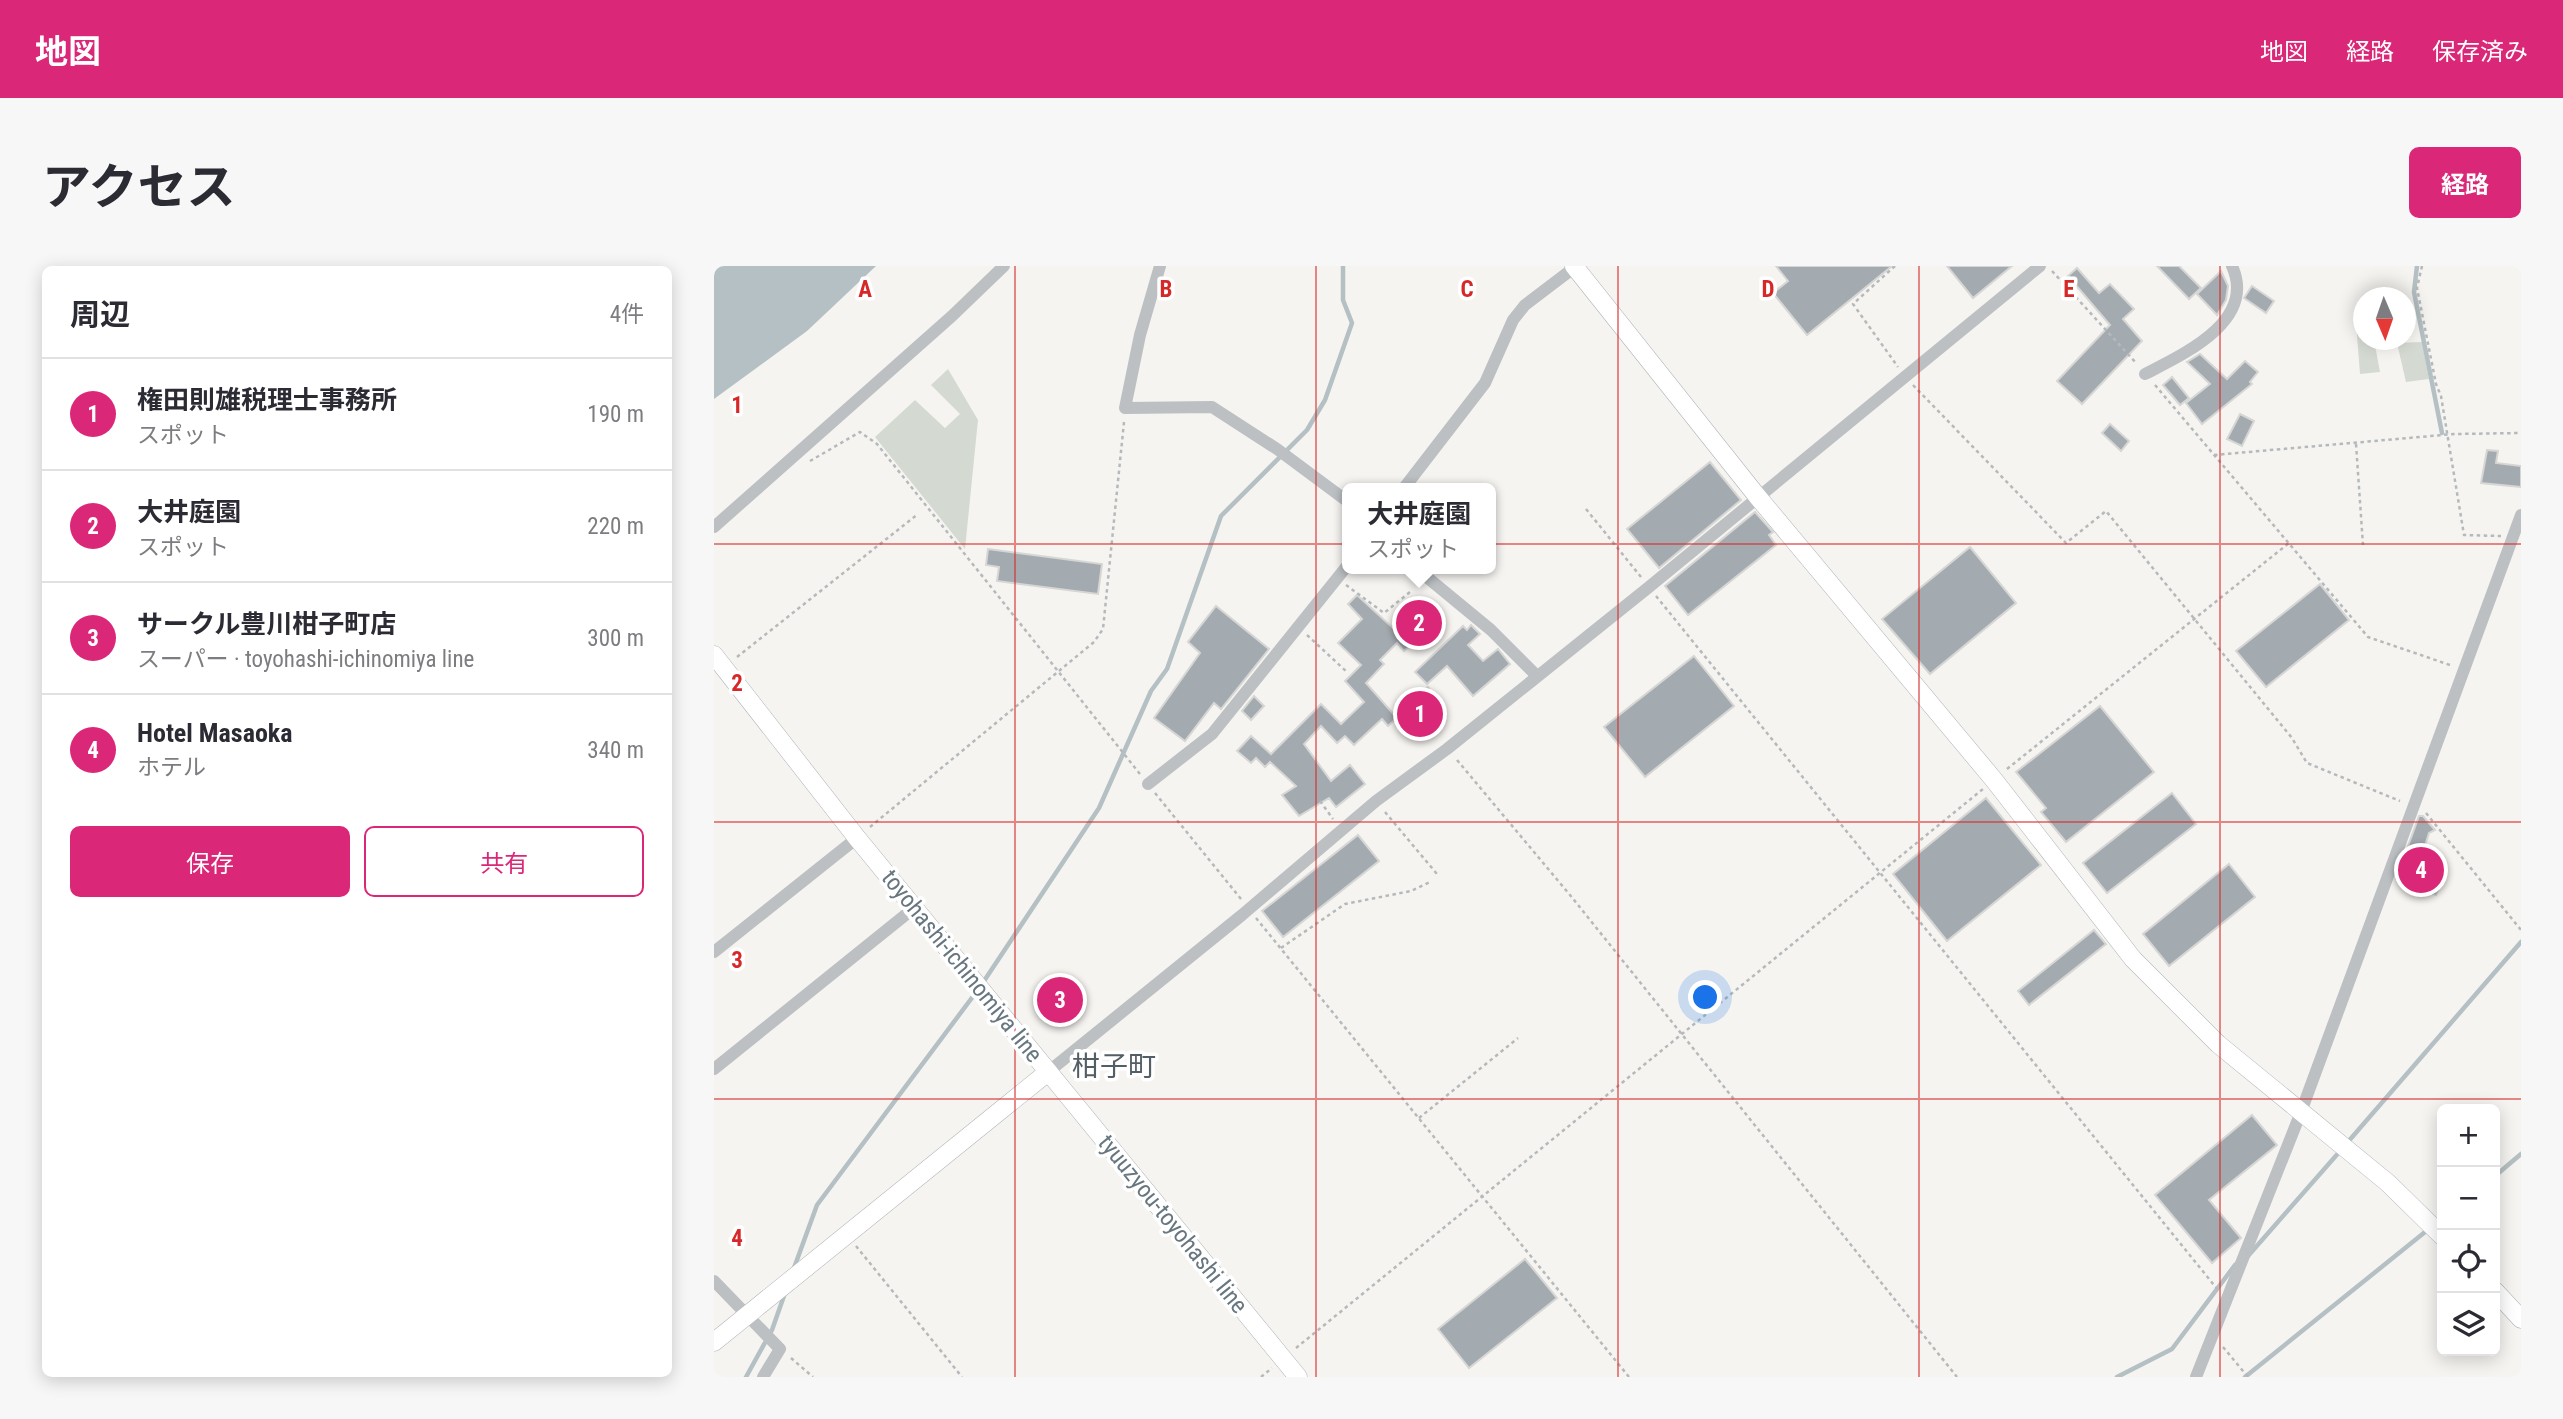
<!DOCTYPE html>
<html lang="ja">
<head>
<meta charset="utf-8">
<style>
	:root { --surface:#fff; --page:#f7f7f7; --text:#2b2b33; --muted:#7c7c81; --line:#e1e1e2; --accent:#db2777 }
	body { margin:0; font-family:"Roboto Condensed","Noto Sans JP",sans-serif; background:var(--page); color:var(--text) }
	.controls { position:absolute; right:21px; bottom:21px; display:grid; overflow:hidden; border-radius:10px; box-shadow:0 4px 18px #0003 }
	.controls button { width:63px; height:63px; display:grid; place-items:center; padding:0; border:0; border-bottom:2px solid var(--line); background:var(--surface); color:var(--text); font:35px sans-serif }
	.compass { position:absolute; left:1639px; top:21px; width:63px; height:63px; border-radius:50%; background:var(--surface); box-shadow:0 4px 18px #0003; rotate:178deg }
	.you { position:absolute; left:992px; top:732px; width:24px; height:24px; margin:-18px; border:5px solid #fff; border-radius:50%; background:#1a73e8; box-shadow:0 0 0 10px #1a73e833 }
	.badge { display:grid; place-items:center; width:46px; height:46px; border-radius:50%; background:var(--accent); color:#fff; font-size:23px; font-weight:700 }
	.pin { position:absolute; translate:-50% -50%; border:4px solid #fff; box-shadow:0 2px 7px #0006 }
	.popup { position:absolute; left:628px; top:217px; width:154px; height:91px; box-sizing:border-box; display:grid; place-content:center; border-radius:10px; background:var(--surface); filter:drop-shadow(0 2px 5px #0005); font-size:23px; white-space:nowrap; color:var(--muted) }
	.popup b { font-size:26px; color:var(--text) }
	.popup::after { content:''; position:absolute; left:50%; top:100%; margin-left:-14px; border:14px solid transparent; border-top-color:var(--surface) }
	.list { margin:0; padding:0; list-style:none }
	h2 { display:flex; justify-content:space-between; align-items:center; height:91px; margin:0; padding:0 28px; font-size:30px }
	h2 small { font-size:23px; font-weight:400; color:var(--muted) }
	.list li { display:grid; grid-template-columns:46px 1fr auto; gap:21px; align-items:center; box-sizing:border-box; height:112px; padding:0 28px; border-top:2px solid var(--line) }
	.list b { display:block; font-size:26px; white-space:nowrap }
	.list p { margin:0; font-size:23px; white-space:nowrap; color:var(--muted) }
	.list em { font-size:23px; font-style:normal; color:var(--muted) }
	.actions { display:flex; gap:14px; padding:21px 28px }
	.actions a { flex:1; padding:16px 0; border:2px solid var(--accent); border-radius:10px; text-align:center; font-size:24px; color:var(--accent) }
	.actions .main { background:var(--accent); color:#fff }
	.icon { flex:none; width:38px; height:38px; fill:none; stroke:currentColor; stroke-width:2; stroke-linecap:round; stroke-linejoin:round }
	.map { position:relative; flex:none; width:1807px; height:1111px; overflow:hidden; border-radius:10px }
	header { display:flex; align-items:center; gap:42px; box-sizing:border-box; height:98px; padding:0 35px; background:var(--accent); color:#fff }
	header strong { font-size:33px }
	nav { display:flex; gap:38px; margin-inline-start:auto; font-size:24px }
	.intro { display:flex; align-items:center; justify-content:space-between; box-sizing:border-box; height:168px; padding:0 42px }
	h1 { margin:0; font-size:49px }
	.button { padding:18px 32px; border-radius:10px; background:var(--accent); color:#fff; font-size:24px; font-weight:700 }
	main { display:flex; gap:42px; padding:0 42px }
	aside { flex:1; background:var(--surface); border-radius:10px; box-shadow:0 4px 18px #0003 }
	.map>svg:first-child { display:block }
	.green { fill:#d4d9d1 }
	.water { fill:#b4c0c3 }
	.lines { fill:none; stroke-linecap:round; stroke-linejoin:round }
	.stream { stroke:#b4c0c3; stroke-width:4.5 }
	.building { fill:#a4abb0; stroke:#d6d6d4; stroke-width:2 }
	.secondary-casing { stroke:#afb4b7; stroke-width:19 }
	.path { stroke:#b6b9bb; stroke-width:2.5; stroke-dasharray:3.5 3.5; stroke-linecap:butt }
	.street { stroke:#bcc0c3; stroke-width:12 }
	.secondary { stroke:#fff; stroke-width:18 }
	.grid { fill:none; stroke:#d62828; stroke-width:2; stroke-opacity:0.55 }
	.labels { text-anchor:middle; stroke-width:7; stroke-linejoin:round; paint-order:stroke }
	.street-label { font-size:24px; fill:#67767f; stroke:#fff }
	.quarter-label { font-size:28px; fill:#545e65; stroke:#fff }
	.grid-label { font-size:23px; text-anchor:middle; font-weight:bold; fill:#d62828; stroke:#fff; stroke-width:7; stroke-linejoin:round; paint-order:stroke }
</style>
</head>
<body>
<header>
<strong>地図</strong>
<nav><a>地図</a><a>経路</a><a>保存済み</a></nav>
</header>
<div class="intro"><h1>アクセス</h1><a class="button">経路</a></div>
<main>
<aside>
<h2>周辺<small>4件</small></h2>
<ul class="list">
<li><span class="badge">1</span><div><b>権田則雄税理士事務所</b><p>スポット</p></div><em>190 m</em></li>
<li><span class="badge">2</span><div><b>大井庭園</b><p>スポット</p></div><em>220 m</em></li>
<li><span class="badge">3</span><div><b>サークル豊川柑子町店</b><p>スーパー · toyohashi-ichinomiya line</p></div><em>300 m</em></li>
<li><span class="badge">4</span><div><b>Hotel Masaoka</b><p>ホテル</p></div><em>340 m</em></li>
</ul>
<div class="actions"><a class="main">保存</a><a>共有</a></div>
</aside>
<div class="map">
<svg width="1807" height="1111" viewBox="0 0 1807 1111">
	<rect width="100%" height="100%" fill="#f5f4f1"/>
	<!-- green -->
	<g class="green">
		<polygon points="1642,57 1649,57 1650,74 1660,74 1666,106 1646,108"/>
		<polygon points="1708,76 1715,113 1692,116 1683,77"/>
		<polygon points="234,103 264,154 251,283 161,171 201,134 231,162 246,148 217,119"/>
	</g>
	<!-- water -->
	<polygon class="water" points="0,0 162,0 93,65 0,133"/>
	<g class="lines">
		<!-- stream -->
		<g class="stream">
			<polyline points="1703,0 1700,26 1728,167"/>
			<polyline points="268,718 385,542 437,425 453,403 507,250 593,164 611,134 638,57 629,34 629,0"/>
			<polyline points="1633,877 1807,676"/>
			<polyline points="1781,910 1807,888"/>
			<polyline points="1534,990 1627,884"/>
			<polyline points="80,1002 103,939 263,725"/>
			<polyline points="32,1111 58,1064 71,1027"/>
			<polyline points="1403,1111 1458,1083 1521,999"/>
			<polyline points="1531,1111 1716,962"/>
		</g>
	</g>
	<!-- building -->
	<g class="building">
		<polygon points="1062,0 1178,0 1093,69 1059,27 1074,15"/>
		<polygon points="1233,0 1298,0 1259,32"/>
		<polygon points="1443,0 1465,0 1487,22 1475,33"/>
		<polygon points="1363,2 1385,27 1396,18 1420,43 1409,53 1428,75 1368,138 1343,115 1396,59 1354,10"/>
		<polygon points="1507,5 1514,20 1512,34 1503,49 1483,28"/>
		<polygon points="1538,20 1560,35 1552,47 1530,32"/>
		<polygon points="1486,88 1513,113 1531,95 1544,106 1536,116 1538,118 1488,158 1472,137 1496,118 1473,96"/>
		<polygon points="1458,111 1475,132 1466,139 1449,119"/>
		<polygon points="1526,148 1540,155 1528,180 1513,173"/>
		<polygon points="1396,158 1415,175 1407,185 1388,167"/>
		<polygon points="1773,184 1784,185 1782,197 1807,200 1807,221 1767,217"/>
		<polygon points="996,196 1027,234 945,302 913,263"/>
		<polygon points="1041,246 1059,266 1055,269 1062,279 974,349 951,320"/>
		<polygon points="1256,281 1302,337 1216,408 1168,353"/>
		<polygon points="274,283 388,298 384,328 283,315 285,301 272,299"/>
		<polygon points="1606,318 1635,354 1552,421 1522,385"/>
		<polygon points="643,329 680,363 709,338 724,356 690,385 683,377 666,394 670,398 652,417 683,452 674,460 668,453 640,479 631,470 623,477 607,460 590,478 617,515 636,499 651,518 622,541 615,532 585,550 568,529 582,520 556,496 551,501 542,492 537,497 523,485 537,470 557,488 607,438 627,458 650,436 631,415 647,399 624,377 648,353 634,338"/>
		<polygon points="502,340 555,383 507,443 500,437 471,475 440,452 486,387 474,376"/>
		<polygon points="757,359 766,368 754,379 769,395 784,383 796,398 759,430 733,400 713,418 701,406 749,360 753,364"/>
		<polygon points="980,390 1020,440 931,511 890,461"/>
		<polygon points="714,421 730,442 702,463 699,459 693,464 680,447"/>
		<polygon points="540,430 550,440 537,454 528,445"/>
		<polygon points="1386,440 1440,506 1352,576 1327,546 1332,542 1302,506"/>
		<polygon points="1458,527 1482,558 1393,627 1369,597"/>
		<polygon points="1272,532 1327,599 1233,675 1179,608"/>
		<polygon points="1705,550 1709,550 1721,564 1715,567 1704,602 1729,611 1722,629 1682,613"/>
		<polygon points="644,569 665,595 569,671 548,645"/>
		<polygon points="1515,598 1541,631 1455,700 1429,668"/>
		<polygon points="1380,664 1392,678 1315,739 1304,725"/>
		<polygon points="344,715 366,741 347,756 326,729"/>
		<polygon points="1538,849 1563,879 1495,934 1527,972 1498,997 1441,929"/>
		<polygon points="811,993 843,1032 755,1102 724,1063"/>
	</g>
	<g class="lines">
		<!-- secondary casing -->
		<g class="secondary-casing">
			<g id="secondary">
				<polyline points="860,0 1043,230 1280,514 1419,693 1504,778 1674,917 1728,970"/>
				<polyline points="0,389 143,572 584,1111"/>
				<polyline points="1781,1025 1807,1053"/>
				<polyline points="0,1076 334,806"/>
			</g>
		</g>
		<!-- path -->
		<g class="path">
			<polyline points="1181,0 1139,38 1184,101"/>
			<polyline points="1708,0 1703,22 1722,118 1727,130 1750,269 1787,270"/>
			<polyline points="1338,5 1423,98"/>
			<polyline points="1199,119 1352,277 1392,245 1578,472 1593,497 1686,535"/>
			<polyline points="1441,119 1654,371 1736,399"/>
			<polyline points="1642,178 1649,279"/>
			<polyline points="1500,189 1740,168 1807,167"/>
			<polyline points="96,195 146,166 163,178 426,508"/>
			<polyline points="872,243 927,311"/>
			<polyline points="632,319 670,347 696,326"/>
			<polyline points="942,330 1504,1024"/>
			<polyline points="593,369 634,407"/>
			<polyline points="23,391 204,248"/>
			<polyline points="743,494 856,629 1243,1111"/>
			<polyline points="1293,503 1575,277"/>
			<polyline points="441,527 527,633"/>
			<polyline points="606,535 619,553"/>
			<polyline points="671,546 723,608"/>
			<polyline points="1712,547 1807,664"/>
			<polyline points="156,561 380,376 389,363 410,156"/>
			<polyline points="542,652 915,1111"/>
			<polyline points="567,682 631,638 697,625 716,616"/>
			<polyline points="705,852 804,772"/>
			<polyline points="142,980 248,1111"/>
			<polyline points="1509,1081 1534,1111"/>
			<polyline points="582,1082 1269,523"/>
			<polyline points="77,1092 99,1111"/>
			<polyline points="547,1111 558,1102"/>
		</g>
		<!-- street -->
		<g class="street">
			<polyline points="446,0 426,69 411,142 498,141 563,183 633,235"/>
			<path d="M1431,108C1470,88 1543,55 1518,0"/>
			<polyline points="690,222 771,117 799,54 811,39 861,1"/>
			<polyline points="0,261 238,50 290,0"/>
			<polyline points="703,303 777,364 823,410"/>
			<polyline points="434,518 498,468 633,300"/>
			<polyline points="0,686 143,572"/>
			<polyline points="0,803 200,642"/>
			<polyline points="334,806 528,649 662,535 733,483 935,321 1326,0"/>
			<polyline points="0,1015 66,1083 49,1111"/>
			<polyline points="1482,1111 1587,846 1807,249"/>
		</g>
		<!-- secondary -->
		<use href="#secondary" class="secondary"/>
	</g>
	<!-- grid -->
	<path class="grid" d="M301,0V1111M602,0V1111M904,0V1111M1205,0V1111M1506,0V1111M0,278H1807M0,556H1807M0,833H1807"/>
	<g class="labels">
		<!-- street labels -->
		<g class="street-label">
			<text transform="translate(248 700) rotate(51)" y="8">toyohashi-ichinomiya line</text>
			<text transform="translate(459 958) rotate(51)" y="8">tyuuzyou-toyohashi line</text>
		</g>
		<!-- quarter labels -->
		<g class="quarter-label">
			<text x="400" y="810">柑子町</text>
		</g>
	</g>
	<g class="grid-label">
		<text x="151" y="31">A</text>
		<text x="452" y="31">B</text>
		<text x="753" y="31">C</text>
		<text x="1054" y="31">D</text>
		<text x="1355" y="31">E</text>
		<text x="23" y="147">1</text>
		<text x="23" y="425">2</text>
		<text x="23" y="702">3</text>
		<text x="23" y="980">4</text>
	</g>
</svg>
<div class="controls">
<button>+</button>
<button>−</button>
<button><svg class="icon" aria-label="locate" viewBox="0 0 24 24"><circle cx="12" cy="12" r="6"/><path d="M12 2v4M12 18v4M2 12h4M18 12h4"/></svg></button>
<button><svg class="icon" aria-label="layers" viewBox="0 0 24 24"><path d="M12 4l9 5-9 5-9-5zM3 14l9 5 9-5"/></svg></button>
</div>
<svg class="compass" viewBox="-18 -18 36 36"><path d="M0-13l5 13h-10z" fill="#e53935"/><path d="M0 13l5-13h-10z" fill="#7c7c81"/></svg>
<div class="you"></div>
<div class="pin badge" style="left:706px;top:448px">1</div>
<div class="pin badge" style="left:705px;top:357px">2</div>
<div class="popup"><b>大井庭園</b>スポット</div>
<div class="pin badge" style="left:346px;top:734px">3</div>
<div class="pin badge" style="left:1707px;top:604px">4</div>
</div>
</main>
</body>
</html>
